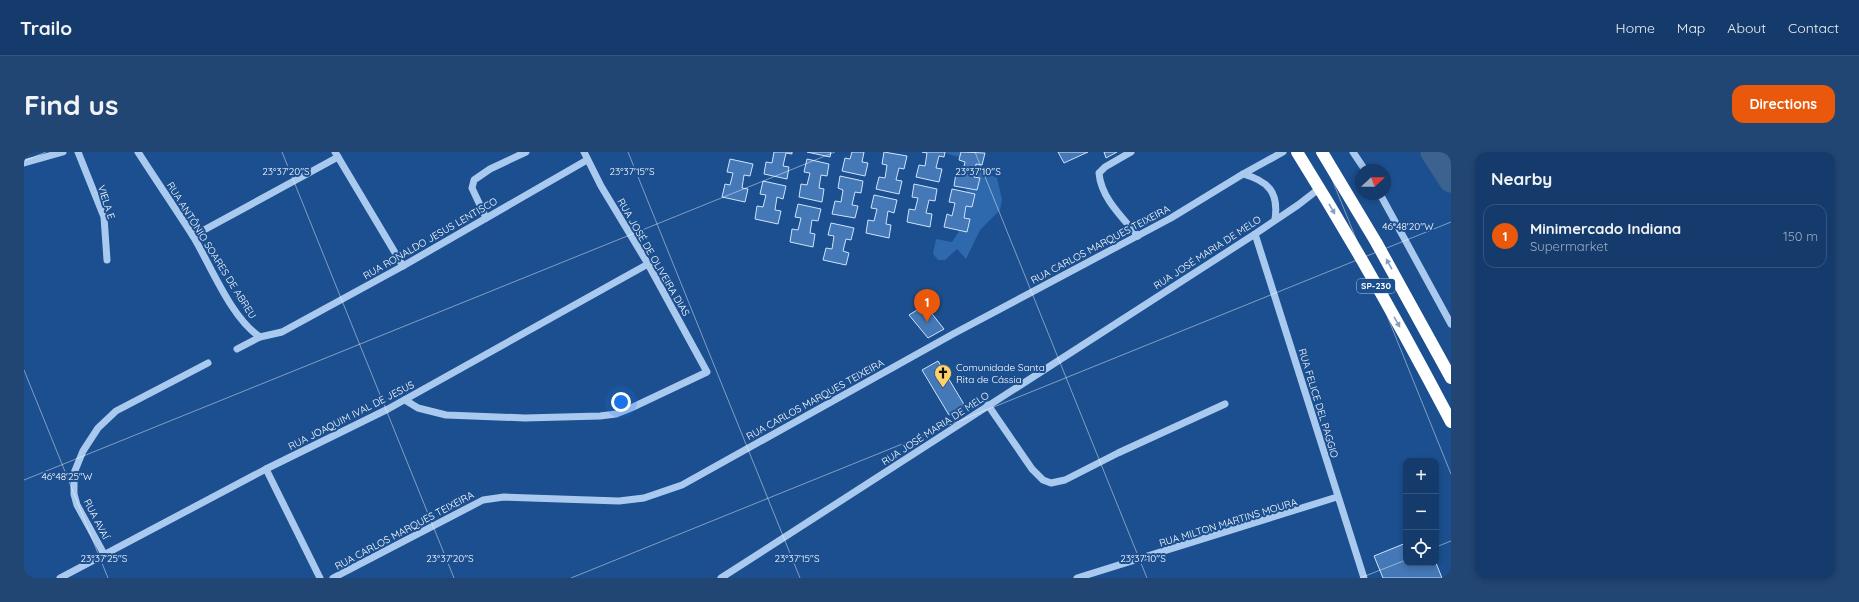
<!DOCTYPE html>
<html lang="en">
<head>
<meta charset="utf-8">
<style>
	:root { --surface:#143b6b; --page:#214673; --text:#f1f3f6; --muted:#9dadc1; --line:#33557e; --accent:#ea580c }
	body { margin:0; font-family:Quicksand,sans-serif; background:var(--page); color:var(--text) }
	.controls { position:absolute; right:12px; bottom:12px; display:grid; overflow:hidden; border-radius:8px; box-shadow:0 2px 6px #0003 }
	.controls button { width:36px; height:36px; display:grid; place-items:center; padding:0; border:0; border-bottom:1px solid var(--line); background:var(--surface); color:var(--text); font:20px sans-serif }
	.compass { position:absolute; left:1331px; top:12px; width:36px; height:36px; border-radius:50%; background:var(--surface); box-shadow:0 2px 6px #0003; rotate:68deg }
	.you { position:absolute; left:597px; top:250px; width:14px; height:14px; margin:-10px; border:3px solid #fff; border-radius:50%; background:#1a73e8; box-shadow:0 0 0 6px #1a73e833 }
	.badge { display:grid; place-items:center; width:26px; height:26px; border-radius:50%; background:var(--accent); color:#fff; font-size:13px; font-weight:700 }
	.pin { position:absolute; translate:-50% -33px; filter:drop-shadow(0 1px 2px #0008) }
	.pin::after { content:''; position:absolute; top:21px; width:14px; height:12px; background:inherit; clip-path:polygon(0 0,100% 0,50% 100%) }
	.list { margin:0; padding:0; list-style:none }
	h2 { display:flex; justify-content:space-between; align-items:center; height:52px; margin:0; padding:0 16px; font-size:17px }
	h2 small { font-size:13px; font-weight:400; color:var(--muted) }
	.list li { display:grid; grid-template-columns:26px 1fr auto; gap:12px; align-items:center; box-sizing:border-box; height:64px; margin:0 8px 8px; padding:0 8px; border:1px solid var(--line); border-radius:12px }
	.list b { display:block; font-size:15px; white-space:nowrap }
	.list p { margin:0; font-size:13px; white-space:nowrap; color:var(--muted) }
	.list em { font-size:13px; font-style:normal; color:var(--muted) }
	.icon { flex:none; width:22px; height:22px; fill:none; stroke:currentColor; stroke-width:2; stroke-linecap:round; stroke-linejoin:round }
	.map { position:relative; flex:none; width:1427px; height:426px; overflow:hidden; border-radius:12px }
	header { display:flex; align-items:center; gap:24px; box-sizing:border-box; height:56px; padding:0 20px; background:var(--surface); border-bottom:1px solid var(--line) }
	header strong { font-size:19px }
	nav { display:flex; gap:22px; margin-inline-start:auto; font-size:14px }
	.intro { display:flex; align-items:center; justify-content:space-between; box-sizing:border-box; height:96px; padding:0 24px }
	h1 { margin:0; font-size:28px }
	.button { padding:10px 18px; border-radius:12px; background:var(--accent); color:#fff; font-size:14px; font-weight:700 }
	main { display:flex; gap:24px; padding:0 24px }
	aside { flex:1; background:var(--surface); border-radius:12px; box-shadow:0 2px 6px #0003 }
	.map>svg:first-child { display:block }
	.green { fill:#2e69ad }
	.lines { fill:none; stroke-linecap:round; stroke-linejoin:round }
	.river { stroke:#3c6290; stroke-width:25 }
	.building { fill:#4478b7; stroke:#cfe3fa }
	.minor { stroke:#a9c9ee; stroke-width:7 }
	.highway { stroke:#fff; stroke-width:12 }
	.oneway { fill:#829ec1 }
	.ticks { fill:none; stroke:#fff; stroke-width:1; stroke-opacity:0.45 }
	.labels { text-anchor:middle; stroke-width:4; stroke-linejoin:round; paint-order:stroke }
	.shield { fill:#1b4f8f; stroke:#bbcadd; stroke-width:1 }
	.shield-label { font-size:9px; font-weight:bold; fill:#fff }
	.street-label { font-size:10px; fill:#fff; stroke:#1b4f8f }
	.poi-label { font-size:10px; fill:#fff; stroke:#1b4f8f; text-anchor:start }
	.ticks-label { font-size:10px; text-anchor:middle; fill:#fff; stroke:#1b4f8f; stroke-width:4; stroke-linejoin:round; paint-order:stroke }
</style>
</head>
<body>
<header>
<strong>Trailo</strong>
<nav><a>Home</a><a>Map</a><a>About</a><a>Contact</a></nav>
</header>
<div class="intro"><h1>Find us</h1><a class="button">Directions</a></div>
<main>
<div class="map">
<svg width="1427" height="426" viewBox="0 0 1427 426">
	<rect width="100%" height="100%" fill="#1b4f8f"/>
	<!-- green -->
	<polygon class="green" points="917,0 949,0 960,20 973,26 978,48 976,58 956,78 942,107 933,97 921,108 914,108 909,102 912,87 928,90 937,76 945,21 956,17 939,6"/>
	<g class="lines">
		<!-- river -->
		<polyline class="river" points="1409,0 1427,28"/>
	</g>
	<!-- building -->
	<g class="building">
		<polygon points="750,0 768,0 768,2 762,1 759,14 765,15 763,27 740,22 742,10 748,11"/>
		<polygon points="783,0 807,0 806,5"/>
		<polygon points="828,0 840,0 838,10 844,11 841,24 818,19 821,6 826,7"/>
		<polygon points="860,0 883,4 880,17 875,16 872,28 878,29 875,42 852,37 855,25 861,26 863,13 858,12"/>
		<polygon points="898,0 921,0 920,5 915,4 912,16 918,17 915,30 892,25 895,13 901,14 903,1"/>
		<polygon points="937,0 961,1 958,13 952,12 950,25 956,26 953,38 930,34 932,21 938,22 941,10 935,8"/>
		<polygon points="1034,0 1064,0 1040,11"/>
		<polygon points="1080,0 1093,0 1082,6"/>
		<polygon points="706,7 729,12 726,24 720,23 718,36 724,37 721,50 698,45 701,32 706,33 709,21 703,20"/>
		<polygon points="783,7 805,12 803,24 797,23 795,36 800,37 798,50 775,45 777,32 783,33 786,21 780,20"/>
		<polygon points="816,24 839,29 837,41 831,40 828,53 834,54 831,66 808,62 811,49 817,50 819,38 814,36"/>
		<polygon points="739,29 762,34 759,47 753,45 751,58 757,59 754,72 731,67 733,54 739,55 742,43 736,42"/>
		<polygon points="890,32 913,37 911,49 905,48 902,61 908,62 906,75 883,70 885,57 891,58 894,46 888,45"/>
		<polygon points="928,37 951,42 948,55 942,54 940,66 946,67 943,80 920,75 923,62 928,64 931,51 925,50"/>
		<polygon points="850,43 873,48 870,61 864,59 862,72 867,73 865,86 842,81 844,68 850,69 853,57 847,56"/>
		<polygon points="774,52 797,57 794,69 788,68 786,81 791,82 789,95 766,90 768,77 774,78 777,66 771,65"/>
		<polygon points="807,71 830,76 827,88 822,87 819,99 825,101 822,113 799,108 802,96 808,97 810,84 804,83"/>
		<polygon points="901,153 920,177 904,186 885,163"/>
		<polygon points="914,209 941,254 925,263 898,218"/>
		<polygon points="1382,391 1382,411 1412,411 1418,426 1359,426 1350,404"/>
	</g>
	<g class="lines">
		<!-- minor -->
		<g class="minor">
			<polyline points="54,0 80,65 83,108"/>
			<path d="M114,0C132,28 151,56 169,84C187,114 207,166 236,185L258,180L379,114L563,8"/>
			<polyline points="311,0 379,114"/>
			<path d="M1107,0L1081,15L1075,21C1077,46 1098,65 1114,84"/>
			<polyline points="1329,0 1341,18"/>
			<polyline points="0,11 39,0"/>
			<path d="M1219,22C1244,29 1255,40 1251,67"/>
			<polyline points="1356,42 1427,172"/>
			<polyline points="462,66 448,36 450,28 466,17 502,0"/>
			<polyline points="1231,82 1340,426"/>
			<polyline points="169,84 314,5"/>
			<polyline points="213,197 236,185"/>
			<polyline points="381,248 394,256 422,263 501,266 576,264 592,262 607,256 683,220 624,112 577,34 560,0"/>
			<polyline points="964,253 1008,317 1019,328 1027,331 1041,328 1094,301 1201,252"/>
			<polyline points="242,317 296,426"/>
			<polyline points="80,402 53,353 50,342 50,321 59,299 74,276 92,259 184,211"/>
			<polyline points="36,426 242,317 364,257 624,112"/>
			<polyline points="309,426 459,348 480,345 595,349 620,346 658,333 929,182 1147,66 1219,22 1259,0"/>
			<polyline points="697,426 1231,82 1274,53 1296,36"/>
			<polyline points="1053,426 1313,345"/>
		</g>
		<!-- highway -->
		<g class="highway">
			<path d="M1273,0C1328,88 1379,178 1427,270"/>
			<polyline points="1298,0 1352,90 1427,226"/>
		</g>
	</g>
	<!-- one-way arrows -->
	<defs><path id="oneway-solid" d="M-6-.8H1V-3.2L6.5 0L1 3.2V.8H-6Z"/></defs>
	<g class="oneway">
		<use href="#oneway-solid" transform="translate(1308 57) rotate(60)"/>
		<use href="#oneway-solid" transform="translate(1365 112) rotate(-119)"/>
		<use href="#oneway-solid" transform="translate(1373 170) rotate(60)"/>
	</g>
	<!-- ticks -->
	<path class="ticks" d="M258,0L430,426M604,0L776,426M951,0L1123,426M1297,0L1427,322M0,9L22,0M0,218L84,426M0,328L811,0M1412,395L1427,389M547,426L1427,70M1336,426L1382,408"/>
	<!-- icons -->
	<defs>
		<g id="church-pin" transform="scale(0.9)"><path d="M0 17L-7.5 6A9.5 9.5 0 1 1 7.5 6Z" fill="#ffd166" stroke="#1b4f8f"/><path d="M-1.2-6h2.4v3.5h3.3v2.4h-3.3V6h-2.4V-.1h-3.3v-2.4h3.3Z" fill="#111"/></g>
	</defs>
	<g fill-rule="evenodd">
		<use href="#church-pin" x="919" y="221"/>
	</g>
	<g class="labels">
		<!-- shield labels -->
		<rect class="shield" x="1333" y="127" width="38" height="14" rx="3"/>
		<g class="shield-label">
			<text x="1352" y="137">SP-230</text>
		</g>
		<!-- street labels -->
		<g class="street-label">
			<text transform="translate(83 50) rotate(72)" y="4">VIELA E</text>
			<text transform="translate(406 86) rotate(-30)" y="4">RUA RONALDO JESUS LENTISCO</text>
			<text transform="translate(1076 92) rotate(-28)" y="4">RUA CARLOS MARQUES TEIXEIRA</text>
			<text transform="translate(188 98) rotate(58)" y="4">RUA ANTÔNIO SOARES DE ABREU</text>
			<text transform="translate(1183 100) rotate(-33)" y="4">RUA JOSÉ MARIA DE MELO</text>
			<text transform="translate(630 105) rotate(60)" y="4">RUA JOSÉ DE OLIVEIRA DIAS</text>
			<text transform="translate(791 247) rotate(-29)" y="4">RUA CARLOS MARQUES TEIXEIRA</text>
			<text transform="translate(1295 251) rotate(73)" y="4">RUA FELICE DEL PAGGIO</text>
			<text transform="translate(327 263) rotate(-27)" y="4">RUA JOAQUIM IVAL DE JESUS</text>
			<text transform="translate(911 276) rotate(-33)" y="4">RUA JOSÉ MARIA DE MELO</text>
			<text transform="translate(73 367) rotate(63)" y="4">RUA AVAÍ</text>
			<text transform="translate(1204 370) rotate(-17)" y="4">RUA MILTON MARTINS MOURA</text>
			<text transform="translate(380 378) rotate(-28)" y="4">RUA CARLOS MARQUES TEIXEIRA</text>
		</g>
		<!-- poi labels -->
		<g class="poi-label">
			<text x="932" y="219">Comunidade Santa<tspan x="932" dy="12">Rita de Cássia</tspan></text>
		</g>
	</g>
	<g class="ticks-label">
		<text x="262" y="23">23°37'20"S</text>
		<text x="608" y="23">23°37'15"S</text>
		<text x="954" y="23">23°37'10"S</text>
		<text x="1384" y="78">46°48'20"W</text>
		<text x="43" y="328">46°48'25"W</text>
		<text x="80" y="410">23°37'25"S</text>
		<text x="426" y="410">23°37'20"S</text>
		<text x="773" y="410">23°37'15"S</text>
		<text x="1119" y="410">23°37'10"S</text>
	</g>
</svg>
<div class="controls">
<button>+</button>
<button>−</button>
<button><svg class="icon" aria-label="locate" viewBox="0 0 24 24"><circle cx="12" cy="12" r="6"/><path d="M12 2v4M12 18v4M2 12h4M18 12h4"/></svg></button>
</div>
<svg class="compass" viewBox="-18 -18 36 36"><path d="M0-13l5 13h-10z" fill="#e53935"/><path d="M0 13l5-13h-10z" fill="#9dadc1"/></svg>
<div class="you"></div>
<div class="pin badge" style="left:903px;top:170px">1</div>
</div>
<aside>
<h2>Nearby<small></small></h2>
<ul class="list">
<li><span class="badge">1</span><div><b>Minimercado Indiana</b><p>Supermarket</p></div><em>150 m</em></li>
</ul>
</aside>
</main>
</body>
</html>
